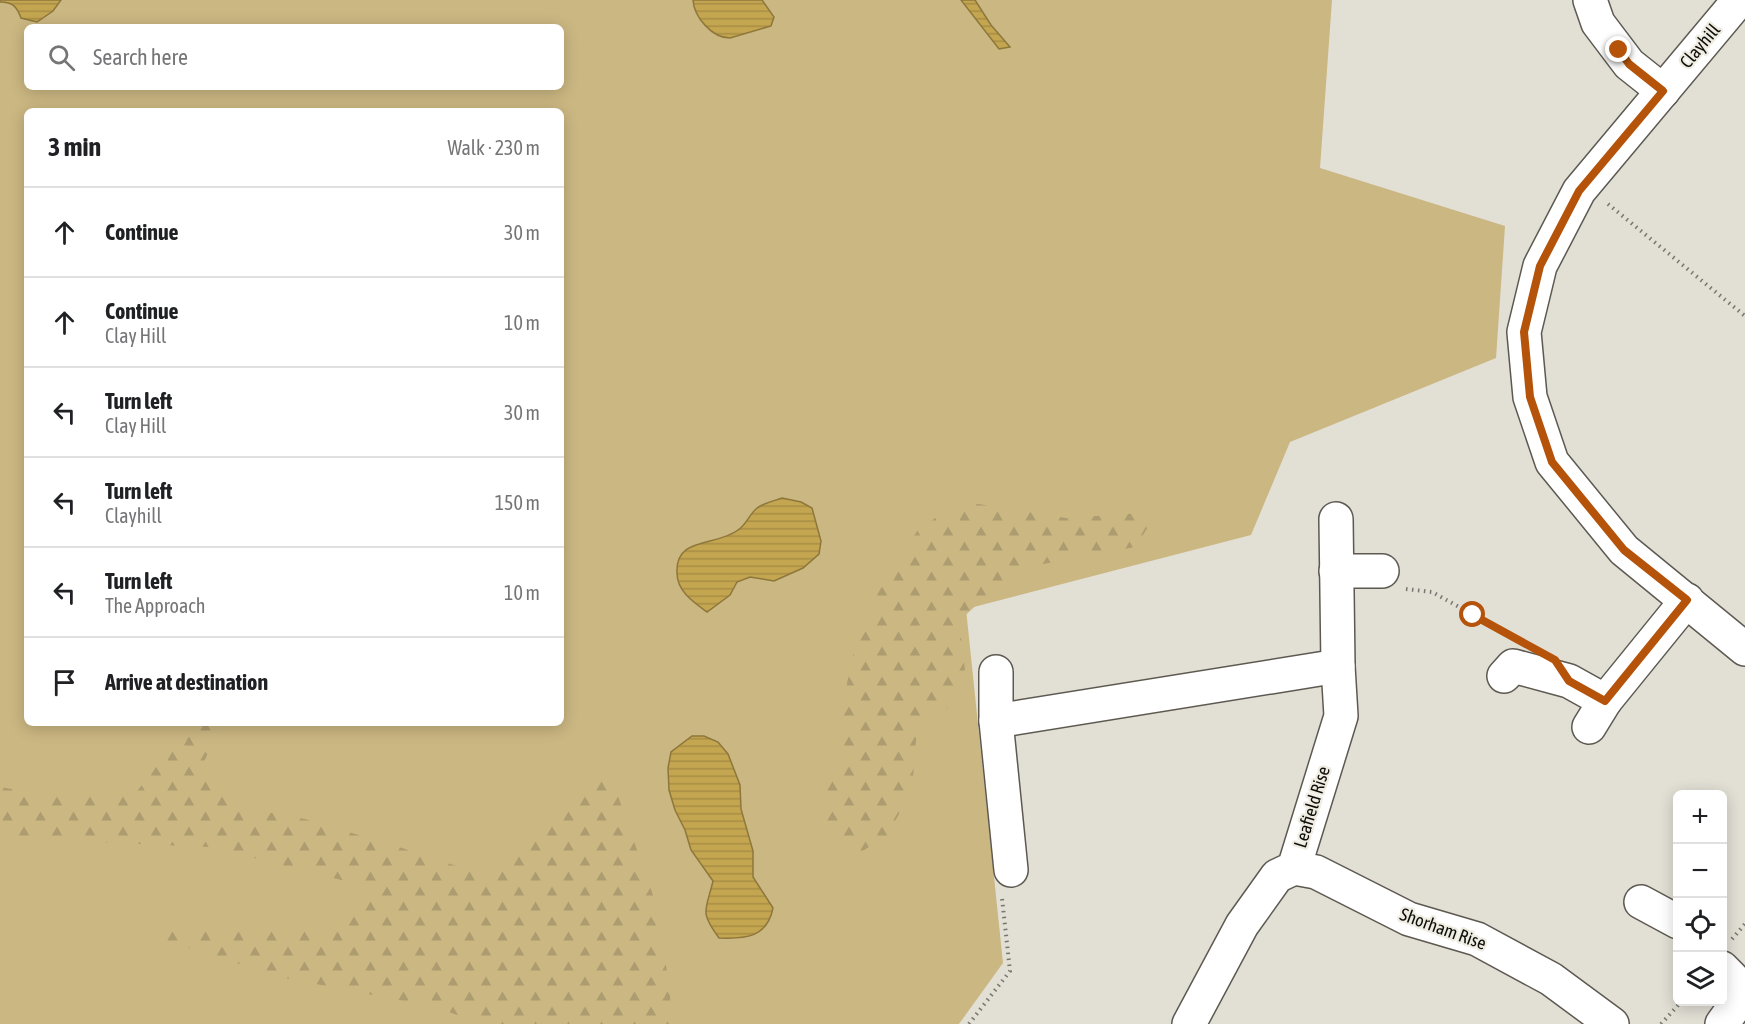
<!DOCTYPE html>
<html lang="en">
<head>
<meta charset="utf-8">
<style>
	:root { --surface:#fff; --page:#f2f2f2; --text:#202124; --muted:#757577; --line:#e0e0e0 }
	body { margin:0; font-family:"Asap Condensed",sans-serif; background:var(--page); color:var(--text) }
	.controls { position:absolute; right:18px; bottom:18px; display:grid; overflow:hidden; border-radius:9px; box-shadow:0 3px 15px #0003 }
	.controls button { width:54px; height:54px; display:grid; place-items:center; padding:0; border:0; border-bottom:2px solid var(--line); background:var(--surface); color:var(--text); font:30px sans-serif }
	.stop { position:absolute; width:18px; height:18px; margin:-14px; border:4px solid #b45309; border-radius:50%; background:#fff }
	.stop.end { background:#b45309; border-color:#fff; box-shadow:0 2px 6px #0008 }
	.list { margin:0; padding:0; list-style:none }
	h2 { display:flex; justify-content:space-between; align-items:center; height:78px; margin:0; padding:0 24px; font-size:26px }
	h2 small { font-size:20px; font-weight:400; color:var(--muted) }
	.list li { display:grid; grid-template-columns:39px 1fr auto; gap:18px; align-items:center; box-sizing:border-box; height:90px; padding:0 24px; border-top:2px solid var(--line) }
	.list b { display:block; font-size:22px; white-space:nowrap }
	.list p { margin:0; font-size:20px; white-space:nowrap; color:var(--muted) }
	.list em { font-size:20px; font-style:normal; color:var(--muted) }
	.icon { flex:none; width:33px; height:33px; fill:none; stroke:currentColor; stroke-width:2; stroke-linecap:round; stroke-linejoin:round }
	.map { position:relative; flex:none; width:1745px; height:1024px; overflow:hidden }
	.search { position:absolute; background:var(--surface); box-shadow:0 3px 15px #0003; left:24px; top:24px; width:540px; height:66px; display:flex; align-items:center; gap:15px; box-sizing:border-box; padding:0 21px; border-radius:9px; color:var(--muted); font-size:22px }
	.panel { position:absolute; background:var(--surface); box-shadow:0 3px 15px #0003; left:24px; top:108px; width:540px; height:618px; border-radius:9px }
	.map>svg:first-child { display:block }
	.green { fill:#cbb782; fill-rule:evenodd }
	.forest { fill:url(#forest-firs) }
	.water { fill:url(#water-rules); stroke:#8d773b; stroke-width:1.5 }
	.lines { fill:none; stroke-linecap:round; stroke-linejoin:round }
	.minor-casing { stroke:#5d5951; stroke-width:36 }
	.path { stroke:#787670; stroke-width:4; stroke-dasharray:1.5 4.5; stroke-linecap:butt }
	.minor { stroke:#fff; stroke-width:33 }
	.route { stroke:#b45309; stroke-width:8 }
	.labels { text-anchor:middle; stroke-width:4.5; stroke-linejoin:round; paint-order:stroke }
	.street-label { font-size:18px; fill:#0d0c09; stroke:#efece2 }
</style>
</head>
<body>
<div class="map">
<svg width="1745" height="1024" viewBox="0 0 1745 1024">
	<defs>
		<pattern id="forest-firs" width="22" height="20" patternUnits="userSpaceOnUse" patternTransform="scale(1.5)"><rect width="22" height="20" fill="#cbb782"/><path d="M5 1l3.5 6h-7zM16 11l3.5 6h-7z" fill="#ad9c6f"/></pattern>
		<pattern id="water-rules" width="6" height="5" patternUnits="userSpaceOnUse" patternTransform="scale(1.5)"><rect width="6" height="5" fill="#c4a550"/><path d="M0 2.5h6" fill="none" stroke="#a78d44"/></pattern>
	</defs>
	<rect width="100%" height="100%" fill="#e2dfd5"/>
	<!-- green -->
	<path class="green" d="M0,0H1332L1320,168L1505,226L1496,358L1290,442L1251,535L966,609L1003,963L959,1024H0ZM27,27H561V87H27ZM27,111H561V723H27Z"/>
	<!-- forest -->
	<g class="forest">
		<polygon points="960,501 1066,518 1158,512 1135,547 1016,569 959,621 966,679 946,710 917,728 912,790 887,836 851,858 820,817 828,784 845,759 842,713 851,660 882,581 918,530"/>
		<polygon points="180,723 222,723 201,768 238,807 305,819 399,847 481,874 578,786 612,779 654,898 669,983 672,1024 482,1024 435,1007 280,977 128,928 338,928 365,886 210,847 0,838 0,787 65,798 134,795 180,737"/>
	</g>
	<!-- water -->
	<g class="water">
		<path d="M0,0H61L53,11L37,22L21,18C17,7 13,2 0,2Z"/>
		<path d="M693,0H762L774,17L771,26L730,38C712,38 694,17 693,0Z"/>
		<polygon points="961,0 975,0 991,25 1010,47 999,49"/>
		<path d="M782,498L801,502L812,508L821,541L819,554L803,568L774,581L750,577L737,582L730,595L707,612C693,602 677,591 677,573C675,536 716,547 738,530C746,525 749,515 756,509C762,503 774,501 782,498Z"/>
		<path d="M692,736H704L718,742L728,754L740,785L741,809L753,851V877L773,908C767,938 745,939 719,938C699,911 706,911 713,881L691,850L685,830L675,810L669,790L668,768L671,752Z"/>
	</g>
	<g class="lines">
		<!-- minor casing -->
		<g class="minor-casing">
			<g id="minor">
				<polyline points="1590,0 1598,23 1629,64 1663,91"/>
				<polyline points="1739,0 1579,191 1540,266 1524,332 1530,397 1552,462 1624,550 1745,649"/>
				<polyline points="1336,571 1382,571"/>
				<polyline points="996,672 996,721 1338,666"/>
				<polyline points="1504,676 1513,666 1569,681 1605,701 1687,600"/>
				<polyline points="996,721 1011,870"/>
				<polyline points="1589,727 1605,701"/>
				<polyline points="1294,868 1316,872 1409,919 1477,939 1551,979 1612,1024"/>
				<polyline points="1641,902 1678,922"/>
				<polyline points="1722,968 1745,991"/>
				<polyline points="1189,1024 1242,925 1277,876 1294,868 1341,716 1338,666 1336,519"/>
				<polyline points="1722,1024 1745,992"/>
			</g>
		</g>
		<!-- path -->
		<g class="path">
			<polyline points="1608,204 1745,316"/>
			<polyline points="1406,589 1432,592 1510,635"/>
			<polyline points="1732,939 1745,924"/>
			<polyline points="969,1024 1010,971 1002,898"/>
			<polyline points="1661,1024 1681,1002"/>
		</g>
		<!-- minor -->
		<use href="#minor" class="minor"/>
	</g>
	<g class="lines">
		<!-- route -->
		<polyline class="route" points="1473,615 1555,660 1569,681 1605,701 1687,600 1624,550 1552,462 1530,397 1524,332 1540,266 1579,191 1663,91 1629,64 1619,50"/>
	</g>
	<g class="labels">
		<!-- street labels -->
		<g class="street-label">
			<text transform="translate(1700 46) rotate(-50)" y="6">Clayhill</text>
			<text transform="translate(1312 807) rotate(-73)" y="6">Leafield Rise</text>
			<text transform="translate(1443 929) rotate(20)" y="6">Shorham Rise</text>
		</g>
	</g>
</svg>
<div class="controls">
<button>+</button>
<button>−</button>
<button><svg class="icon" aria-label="locate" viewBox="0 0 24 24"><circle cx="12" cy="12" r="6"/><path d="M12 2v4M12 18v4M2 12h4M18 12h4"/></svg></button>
<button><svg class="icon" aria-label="layers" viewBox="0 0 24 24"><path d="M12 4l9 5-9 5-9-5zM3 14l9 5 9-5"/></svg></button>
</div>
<div class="stop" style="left:1473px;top:615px"></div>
<div class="stop end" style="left:1619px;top:50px"></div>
<div class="search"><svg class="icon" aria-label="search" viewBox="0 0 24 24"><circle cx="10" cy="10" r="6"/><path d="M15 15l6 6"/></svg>Search here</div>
<section class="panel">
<h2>3 min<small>Walk · 230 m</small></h2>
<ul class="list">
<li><svg class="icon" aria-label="ahead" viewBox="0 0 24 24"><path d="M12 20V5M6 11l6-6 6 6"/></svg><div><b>Continue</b></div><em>30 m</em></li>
<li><svg class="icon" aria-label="ahead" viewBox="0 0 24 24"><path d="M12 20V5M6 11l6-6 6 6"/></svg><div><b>Continue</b><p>Clay Hill</p></div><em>10 m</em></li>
<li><svg class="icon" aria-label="left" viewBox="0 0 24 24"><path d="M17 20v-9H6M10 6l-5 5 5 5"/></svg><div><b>Turn left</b><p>Clay Hill</p></div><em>30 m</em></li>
<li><svg class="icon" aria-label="left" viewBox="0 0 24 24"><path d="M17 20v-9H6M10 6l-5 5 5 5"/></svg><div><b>Turn left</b><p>Clayhill</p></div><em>150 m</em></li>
<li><svg class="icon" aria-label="left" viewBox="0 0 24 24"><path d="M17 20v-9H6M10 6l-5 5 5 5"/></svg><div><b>Turn left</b><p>The Approach</p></div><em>10 m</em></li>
<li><svg class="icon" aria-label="arrive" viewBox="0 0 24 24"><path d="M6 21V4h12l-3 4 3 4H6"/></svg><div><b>Arrive at destination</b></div></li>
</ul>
</section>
</div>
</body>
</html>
